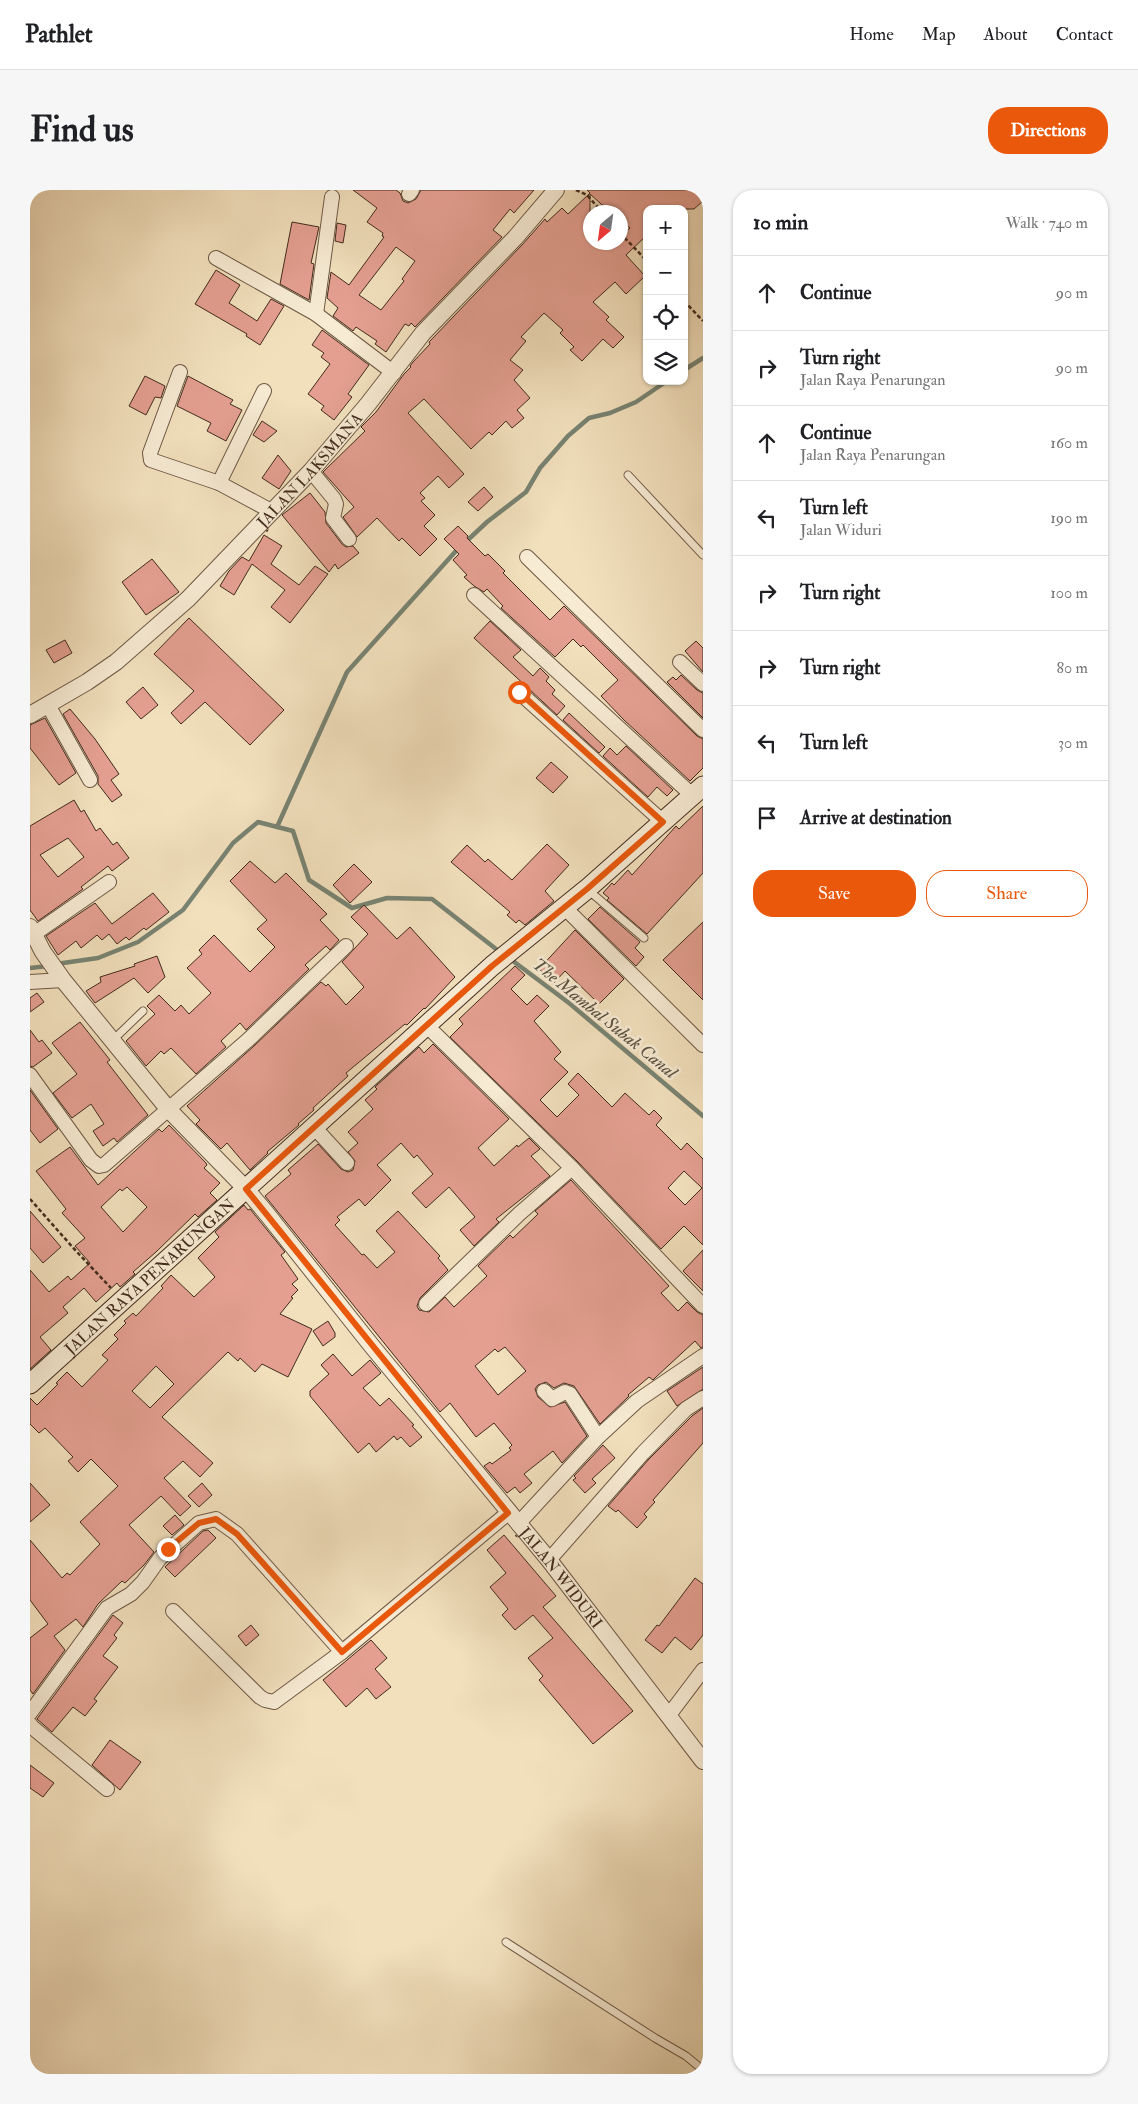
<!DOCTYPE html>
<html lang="en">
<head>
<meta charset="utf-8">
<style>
	:root { --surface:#fff; --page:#f6f6f6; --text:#202124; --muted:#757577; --line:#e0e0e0; --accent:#ea580c }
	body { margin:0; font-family:"IM FELL Double Pica",serif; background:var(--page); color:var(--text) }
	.controls { position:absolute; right:15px; top:15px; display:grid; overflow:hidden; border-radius:10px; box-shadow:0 1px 4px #0004 }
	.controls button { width:45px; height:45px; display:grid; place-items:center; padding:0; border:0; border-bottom:1px solid var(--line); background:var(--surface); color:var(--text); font:25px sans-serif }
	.compass { position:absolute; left:553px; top:15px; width:45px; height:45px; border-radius:50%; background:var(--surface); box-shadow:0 1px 4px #0004; rotate:209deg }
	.stop { position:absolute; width:15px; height:15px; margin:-11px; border:4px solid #ea580c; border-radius:50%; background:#fff }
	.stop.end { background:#ea580c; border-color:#fff; box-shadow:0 1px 5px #0008 }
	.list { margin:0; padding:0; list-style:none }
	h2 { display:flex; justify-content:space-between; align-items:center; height:65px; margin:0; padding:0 20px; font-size:21px }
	h2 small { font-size:16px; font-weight:400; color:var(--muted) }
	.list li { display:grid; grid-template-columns:32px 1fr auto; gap:15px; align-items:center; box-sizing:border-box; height:75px; padding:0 20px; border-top:1px solid var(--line) }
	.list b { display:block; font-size:19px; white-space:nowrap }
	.list p { margin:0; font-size:16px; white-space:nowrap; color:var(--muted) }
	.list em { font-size:16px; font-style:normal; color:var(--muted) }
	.actions { display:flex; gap:10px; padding:15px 20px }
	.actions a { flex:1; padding:11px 0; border:1px solid var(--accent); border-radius:20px; text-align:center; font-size:18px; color:var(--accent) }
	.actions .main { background:var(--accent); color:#fff }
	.icon { flex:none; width:28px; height:28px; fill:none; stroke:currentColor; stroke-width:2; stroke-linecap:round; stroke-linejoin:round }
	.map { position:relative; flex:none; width:673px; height:1884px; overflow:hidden; border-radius:20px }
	header { display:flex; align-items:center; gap:30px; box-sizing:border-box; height:70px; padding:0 25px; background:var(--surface); border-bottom:1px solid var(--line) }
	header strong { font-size:24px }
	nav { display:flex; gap:28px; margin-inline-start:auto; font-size:18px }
	.intro { display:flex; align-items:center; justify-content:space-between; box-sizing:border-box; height:120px; padding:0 30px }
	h1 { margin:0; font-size:35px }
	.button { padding:12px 22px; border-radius:20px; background:var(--accent); color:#fff; font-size:18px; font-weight:700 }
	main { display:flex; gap:30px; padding:0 30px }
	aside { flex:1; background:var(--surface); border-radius:20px; box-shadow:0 1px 4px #0004 }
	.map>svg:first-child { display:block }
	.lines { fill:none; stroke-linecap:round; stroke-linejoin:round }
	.stream { stroke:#788372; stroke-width:4.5 }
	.building { fill:#e49f91; stroke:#422b1d; fill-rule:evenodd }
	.service-casing { stroke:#6e5845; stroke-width:9 }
	.minor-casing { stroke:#6e5845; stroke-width:16 }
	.tertiary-casing { stroke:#6e5845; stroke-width:18 }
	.secondary-casing { stroke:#422b1d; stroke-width:21 }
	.path { stroke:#422b1d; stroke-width:2.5; stroke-dasharray:4 2.5; stroke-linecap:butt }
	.service { stroke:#f7ebd4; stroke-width:7 }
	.minor { stroke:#f7ebd4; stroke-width:14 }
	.tertiary { stroke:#f7ebd4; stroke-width:16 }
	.secondary { stroke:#f7ebd4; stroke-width:19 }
	.route { stroke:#ea580c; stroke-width:6 }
	.labels { text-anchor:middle; stroke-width:5; stroke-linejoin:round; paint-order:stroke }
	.street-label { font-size:16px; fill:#422b1d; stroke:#f7ebd4 }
	.water-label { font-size:18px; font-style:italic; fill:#585040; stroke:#f7ebd4 }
</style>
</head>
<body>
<header>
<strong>Pathlet</strong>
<nav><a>Home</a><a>Map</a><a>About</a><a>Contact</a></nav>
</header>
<div class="intro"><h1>Find us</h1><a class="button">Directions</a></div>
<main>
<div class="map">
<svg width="673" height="1884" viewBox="0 0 673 1884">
	<rect width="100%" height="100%" fill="#f2e0bd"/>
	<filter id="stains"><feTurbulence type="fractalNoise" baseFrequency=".004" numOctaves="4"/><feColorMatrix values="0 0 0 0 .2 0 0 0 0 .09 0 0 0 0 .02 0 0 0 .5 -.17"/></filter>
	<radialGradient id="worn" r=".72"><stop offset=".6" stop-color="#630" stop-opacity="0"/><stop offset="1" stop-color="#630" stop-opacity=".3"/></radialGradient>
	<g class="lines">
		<!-- stream -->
		<g class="stream">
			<polyline points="654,180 673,168"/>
			<polyline points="247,637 317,482 425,362 457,332 496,302 510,278 538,246 559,228 580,223 606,212 637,191"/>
			<polyline points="483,771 539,813 673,926"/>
			<polyline points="26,774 68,768 108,752 153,720 203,653 228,632 263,641 279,690 322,718 357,708 402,709 466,759"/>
			<polyline points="0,778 18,776"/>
		</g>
	</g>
	<!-- building -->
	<g class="building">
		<path d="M323,0H366L370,3L373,11L378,13L386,9L391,0H504L484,23L480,19L463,40L472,47L385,137L381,133L379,136L375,134L356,162L345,154L347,151L326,137L323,141L303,126L308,118L297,108L301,82L319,95L354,47L352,46L353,43L337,32L347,18ZM366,57L385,71L372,89L374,91L351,120L329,105Z"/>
		<path d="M557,0H664L673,11L664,19H617V45L596,65L615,86L596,104L585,92L563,112L579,127L576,130L594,147L583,158L573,149L552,171L540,160L544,157L530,143L533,140L514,123L491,147L496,151L480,170L493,180L484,190L500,208L487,220L494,228L482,238L476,231L462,245L459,242L441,259L394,209L378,223L434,284L419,298L408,286L390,303L395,308L391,311L405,325L394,336L407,349L390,366L372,348L369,351L347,328L327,347L313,327L324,317L293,282L335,241L331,237L346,222L374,184L381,177L380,176L383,172L400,154L399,152L401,150L492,55L515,29L517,32L532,18L538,24L560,3ZM560,4L580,22H590V31L600,38L590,47V52H560Z"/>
		<polygon points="262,32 289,37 281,73 284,74 279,110 250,94"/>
		<polygon points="307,33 316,35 313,53 305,51"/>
		<polygon points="186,80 210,95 199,113 227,131 241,109 254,116 230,155 216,146 217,144 165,114"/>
		<polygon points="292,140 339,175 318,204 322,207 304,230 291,220 294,216 278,204 300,174 291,167 294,163 282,155"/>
		<polygon points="115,186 135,196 131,208 125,207 116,225 99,216"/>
		<polygon points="158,186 203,210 200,214 212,220 196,251 177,241 181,233 147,216"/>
		<polygon points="232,231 247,241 234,252 223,245"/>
		<polygon points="248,265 261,281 249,299 232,288"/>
		<polygon points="454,297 463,307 448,321 438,312"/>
		<polygon points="280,303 295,322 296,333 312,354 316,357 323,356 329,363 308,379 305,374 299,382 252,325"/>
		<polygon points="428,336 438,346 437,348 455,366 458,364 475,381 473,383 520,430 534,416 667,546 673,549 673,578 660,591 594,530 571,506 588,490 553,455 551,457 543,449 525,467 471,418 473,416 457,399 454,402 444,396 434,387 437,385 423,370 429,364 414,349"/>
		<polygon points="234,345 252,356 241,374 269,395 285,376 298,384 260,433 241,417 255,400 222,374 204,405 190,396 199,381 212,367 219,371"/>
		<polygon points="122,369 149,402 116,425 92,392"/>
		<polygon points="159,428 254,520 220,555 175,512 151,534 141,523 164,501 124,464"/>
		<polygon points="460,431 491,460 483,467 503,486 510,478 519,487 516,491 525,500 522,504 535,516 527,525 444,448"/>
		<polygon points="35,450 42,463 24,473 16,460"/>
		<polygon points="666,451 673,458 673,482 655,461"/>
		<polygon points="651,485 667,500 673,503 673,528 637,492 643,487 646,490"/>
		<polygon points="113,497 128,515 111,529 96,512"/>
		<polygon points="40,519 65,549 89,584 81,590 92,605 82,612 68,594 68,586 33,524"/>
		<polygon points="539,523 575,557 569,563 533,530"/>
		<polygon points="15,528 46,583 29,595 0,558 0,535"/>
		<polygon points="596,556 643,600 637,606 627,597 618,607 573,566 580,558 587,565"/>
		<polygon points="521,572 538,587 523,603 506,588"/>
		<path d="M44,610L51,622L54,620L66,641L70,638L83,655L87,652L99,668L82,681L78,676L51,697L53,699L8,731L0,720V636ZM38,648L54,667L28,687L10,665Z"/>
		<polygon points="673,616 673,683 617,744 577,710 579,708 573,703 582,693 584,695 598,680 602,685 646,636 649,639"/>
		<polygon points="517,654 539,675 515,701 524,711 495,735 489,730 486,733 477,725 480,722 421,672 437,655 455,672 458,669 482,690"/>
		<polygon points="220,671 245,693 256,683 297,724 290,730 309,750 300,760 296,756 275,775 279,779 216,840 210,833 191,851 196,857 166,884 141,858 134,864 131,861 116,876 96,851 125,824 117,816 129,805 145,821 151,815 159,824 181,803 157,778 172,764 169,760 184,745 220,782 245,757 227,739 237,730 200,691"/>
		<polygon points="324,674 342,692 320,713 303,695"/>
		<polygon points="123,703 139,722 116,740 114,738 99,750 96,747 87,754 79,744 72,750 67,745 51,758 46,751 28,765 16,746 65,713 82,734"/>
		<polygon points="334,715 367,749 380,737 425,787 395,819 394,818 377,835 375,834 316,883 318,886 283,918 284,920 268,934 269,935 237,962 238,963 220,980 197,953 191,959 166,934 170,930 157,916 224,856 291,792 296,796 298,794 316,815 334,797 312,772 338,744 321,727"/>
		<polygon points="570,717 610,752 605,758 614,767 606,776 558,729"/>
		<polygon points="673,732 673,810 633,770"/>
		<polygon points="545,740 594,789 569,814 535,781 524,793 509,779"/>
		<polygon points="127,766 135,787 118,803 104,788 65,813 56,801 71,792 70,787 105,776 104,774"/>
		<path d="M485,776L495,785L481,799L497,815L507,805L519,816L504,831L531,862L524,869L538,882L510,910L527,927L549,905L538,894L548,883L582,917L595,903L619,925L624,920L632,928L626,935L651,960L657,953L673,969V1055L654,1036L631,1059L548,972L420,847L433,834L429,829ZM654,981L672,998L655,1015L638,998Z"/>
		<polygon points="7,803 14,812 0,822 0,808"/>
		<polygon points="50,832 80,870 77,872 118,925 87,952 84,948 73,956 63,941 74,934 61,914 42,928 23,903 47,884 22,853"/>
		<polygon points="0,840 9,852 12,850 22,863 3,877 0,876"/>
		<path d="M403,854L479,929L448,958L464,976L487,955L488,957L499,948L510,959L501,966L520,986L466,1029L469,1032L444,1056L430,1040L445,1027L419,997L396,1018L382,1003L403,984L387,965L384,968L371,953L347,975L361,990L335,1016L329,1009L307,1027L310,1030L305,1035L332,1065L334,1064L347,1078L365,1062L346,1041L368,1021L410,1066L408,1068L418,1080L390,1108L387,1116L389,1120L399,1122L415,1107L424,1117L457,1086L448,1076L480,1045L483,1048L508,1024L505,1021L541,990L639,1096L631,1103L648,1121L657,1112L667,1122L673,1125V1157L671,1158L665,1151L626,1187L623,1190L619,1187L598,1205L599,1206L570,1234L544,1196L534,1193L524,1198L516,1192L508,1195L505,1199L508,1207L520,1217L535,1212L557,1246L532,1273L523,1261L494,1284L502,1293L490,1303L485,1297L477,1303L454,1276L460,1272L462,1274L481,1260L479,1258L482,1255L464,1233L446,1247L420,1213L410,1222L235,1006L261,984L258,980L288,954L311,979L318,982L323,980L325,971L318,962L328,953L318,942L343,919L335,910L347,899L345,897L389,857L394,863ZM475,1157L496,1181L468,1205L445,1176L465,1159L468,1162Z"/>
		<polygon points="0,900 28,939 10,953 0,940"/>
		<path d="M139,935L176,973L177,975L174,978L190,993L180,1003L187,1010L168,1027L165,1024L126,1062L103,1082L105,1084L90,1097L87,1093L66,1112L54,1098L33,1117L38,1123L10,1147L21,1160L0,1179V1080L19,1102L38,1086L41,1090L60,1073L45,1056L55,1048L32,1023L36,1019L6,981L40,957L68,995L129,939L132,942ZM97,997L117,1017L93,1042L71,1017L90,999L92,1001Z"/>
		<path d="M214,1015L218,1020L220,1019L255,1062L251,1065L268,1089L262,1094L268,1100L261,1107L263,1108L250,1124L282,1139L258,1187L232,1174L225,1182L210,1168L208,1171L198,1162L132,1227L183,1273L170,1287L153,1271L134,1288L161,1316L150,1326L131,1306L99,1335L124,1362L114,1375L95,1393L92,1391L68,1414L53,1437L46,1429L24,1446L35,1460L3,1504L0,1500V1448L18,1434L0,1410V1350L32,1388L37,1383L40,1385L70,1354L50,1332L88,1296L61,1269L48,1282L38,1271L43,1267L15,1238L9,1243L0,1234V1208L7,1215L28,1194L26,1193L37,1182L52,1197L78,1170L72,1165L88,1149L84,1145L96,1133L94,1131L103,1123L106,1126L133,1098L131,1096L141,1085L164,1107L185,1087L168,1068L189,1047L185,1042ZM126,1176L144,1194L120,1218L102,1201Z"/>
		<polygon points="0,1021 31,1057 13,1073 0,1058"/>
		<polygon points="673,1060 673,1101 653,1081"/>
		<polygon points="298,1131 305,1143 305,1147 293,1156 283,1141"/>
		<polygon points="303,1164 322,1186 340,1170 351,1183 333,1198 350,1216 359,1208 384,1235 382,1236 392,1247 380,1257 371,1247 367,1250 364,1246 346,1262 339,1253 328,1263 280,1206 280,1201 299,1184 291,1175"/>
		<polygon points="673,1177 673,1199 647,1216 637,1201"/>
		<polygon points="673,1218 673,1253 623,1310 625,1312 614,1324 617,1327 607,1338 588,1320 586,1322 578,1316 619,1269 662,1226"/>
		<polygon points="573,1255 585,1268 562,1289 566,1293 555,1303 543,1290 546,1288 544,1286"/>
		<polygon points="0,1293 20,1315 0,1332"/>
		<polygon points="172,1293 182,1305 169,1317 158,1306"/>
		<polygon points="145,1325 154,1335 142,1345 133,1336"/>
		<polygon points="178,1340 186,1348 145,1387 135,1377 173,1341"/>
		<polygon points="474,1345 526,1406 513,1417 603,1521 563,1554 509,1490 513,1486 498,1468 523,1448 503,1425 485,1440 472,1425 478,1419 460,1397 476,1383 457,1360"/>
		<polygon points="665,1388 673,1394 673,1445 661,1460 645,1447 632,1463 615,1450 627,1435 629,1436"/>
		<polygon points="83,1425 93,1433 84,1445 87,1448 73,1466 88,1477 64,1509 67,1511 55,1526 43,1517 22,1542 7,1529"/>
		<polygon points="221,1435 229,1445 216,1456 208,1446"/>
		<polygon points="341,1450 357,1468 345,1479 361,1497 346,1509 337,1498 316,1517 293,1490"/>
		<polygon points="80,1550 111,1572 90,1600 62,1575"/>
		<polygon points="0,1575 24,1593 13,1607 0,1598"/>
	</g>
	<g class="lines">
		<!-- service casing -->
		<g class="service-casing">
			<g id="service">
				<polyline points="598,285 673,365"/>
				<polyline points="557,699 614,748"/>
				<polyline points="83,850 113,821"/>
				<polyline points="476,1752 625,1848 656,1866 673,1880"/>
			</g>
		</g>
		<!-- minor casing -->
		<g class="minor-casing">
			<g id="minor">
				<polyline points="379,4 382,0"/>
				<polyline points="186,68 286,124 364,183"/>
				<polyline points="286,124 302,7"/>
				<polyline points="150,182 120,263 121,270 189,293 243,322"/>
				<polyline points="281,281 304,309 306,314 303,328 319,349"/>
				<polyline points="189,293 234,201"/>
				<polyline points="497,367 673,540"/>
				<polyline points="444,405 662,605"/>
				<polyline points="650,472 673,494"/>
				<polyline points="489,502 633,632"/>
				<polyline points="18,515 60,590"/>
				<polyline points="534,717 673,855"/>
				<polyline points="4,744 79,692"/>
				<polyline points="0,792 33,790"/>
				<polyline points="396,835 542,978 673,1116"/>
				<polyline points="0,885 61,970 69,976 74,975 218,850 316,756"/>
				<polyline points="284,937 317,973"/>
				<polyline points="396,1114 489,1024 542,978"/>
				<polyline points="514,1201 522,1209 535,1202 540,1204 568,1247"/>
				<polyline points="488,1334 568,1247 607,1211 673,1166"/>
				<polyline points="519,1370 613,1263 656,1219 673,1208"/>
				<polyline points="143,1421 230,1507 235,1510 244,1512 312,1462 478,1323"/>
				<polyline points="0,1523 77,1418 101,1404 113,1392 130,1368 169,1333 186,1329 207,1344 312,1462"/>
				<polyline points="639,1525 673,1480"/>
				<polyline points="0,1534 2,1537 77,1599"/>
			</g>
		</g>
		<!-- tertiary casing -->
		<g class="tertiary-casing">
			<g id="tertiary">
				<path id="s1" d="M0,525L57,492L86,472L158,409L281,281L338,214L393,143L485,48L526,0"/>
				<path id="s2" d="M0,737L13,762L33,790L139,920L216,999L237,1024L341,1155L519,1370L673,1571"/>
			</g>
		</g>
		<!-- secondary casing -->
		<g class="secondary-casing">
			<g id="secondary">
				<path id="s3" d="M0,1194L462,776L557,699L673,596"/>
			</g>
		</g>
		<!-- path -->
		<g class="path">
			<polyline points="546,0 557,5 572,22"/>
			<polyline points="590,43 617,71"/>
			<polyline points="654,111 673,131"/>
			<polyline points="0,1009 46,1061 81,1098"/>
		</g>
		<!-- service -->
		<use href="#service" class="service"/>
		<!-- minor -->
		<use href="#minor" class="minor"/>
		<!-- tertiary -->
		<use href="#tertiary" class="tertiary"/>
		<!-- secondary -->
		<use href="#secondary" class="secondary"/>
	</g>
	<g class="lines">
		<!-- route -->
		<polyline class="route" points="138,1359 169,1333 186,1329 207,1344 312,1462 478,1323 216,999 462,776 557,699 633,632 489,502"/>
	</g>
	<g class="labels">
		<!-- street labels -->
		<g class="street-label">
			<text dy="6" stroke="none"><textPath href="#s1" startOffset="374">JALAN LAKSMANA</textPath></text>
			<text dy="6" stroke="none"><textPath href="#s3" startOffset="161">JALAN RAYA PENARUNGAN</textPath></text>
			<text dy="6" stroke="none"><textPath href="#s2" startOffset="841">JALAN WIDURI</textPath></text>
		</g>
		<!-- water labels -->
		<g class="water-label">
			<text transform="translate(575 828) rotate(39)" y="6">The Mambal Subak Canal</text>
		</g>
	</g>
	<rect width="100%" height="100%" filter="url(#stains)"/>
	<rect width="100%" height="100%" fill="url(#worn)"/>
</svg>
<div class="controls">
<button>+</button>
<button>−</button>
<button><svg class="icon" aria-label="locate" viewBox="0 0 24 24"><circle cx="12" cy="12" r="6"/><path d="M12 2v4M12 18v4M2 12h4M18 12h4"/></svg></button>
<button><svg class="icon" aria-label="layers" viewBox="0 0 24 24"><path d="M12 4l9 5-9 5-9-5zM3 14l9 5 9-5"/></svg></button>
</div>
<svg class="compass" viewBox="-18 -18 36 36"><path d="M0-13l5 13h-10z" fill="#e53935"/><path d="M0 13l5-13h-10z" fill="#757577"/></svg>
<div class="stop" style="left:489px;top:502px"></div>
<div class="stop end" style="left:138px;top:1359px"></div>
</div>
<aside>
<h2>10 min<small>Walk · 740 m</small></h2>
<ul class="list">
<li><svg class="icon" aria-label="ahead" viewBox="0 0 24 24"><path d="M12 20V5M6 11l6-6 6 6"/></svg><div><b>Continue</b></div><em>90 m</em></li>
<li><svg class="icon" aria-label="right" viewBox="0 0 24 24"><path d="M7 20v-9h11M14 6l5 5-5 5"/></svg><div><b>Turn right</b><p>Jalan Raya Penarungan</p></div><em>90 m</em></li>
<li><svg class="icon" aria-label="ahead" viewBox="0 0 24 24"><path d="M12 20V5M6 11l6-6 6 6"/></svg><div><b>Continue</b><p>Jalan Raya Penarungan</p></div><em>160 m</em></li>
<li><svg class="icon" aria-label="left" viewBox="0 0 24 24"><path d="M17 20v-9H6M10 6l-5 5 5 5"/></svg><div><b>Turn left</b><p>Jalan Widuri</p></div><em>190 m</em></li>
<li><svg class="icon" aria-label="right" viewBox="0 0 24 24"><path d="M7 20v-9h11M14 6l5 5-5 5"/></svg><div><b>Turn right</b></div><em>100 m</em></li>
<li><svg class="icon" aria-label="right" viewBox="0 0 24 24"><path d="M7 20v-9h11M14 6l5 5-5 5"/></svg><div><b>Turn right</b></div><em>80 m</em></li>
<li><svg class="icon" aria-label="left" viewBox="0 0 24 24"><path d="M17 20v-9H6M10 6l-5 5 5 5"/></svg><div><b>Turn left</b></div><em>30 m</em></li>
<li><svg class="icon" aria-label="arrive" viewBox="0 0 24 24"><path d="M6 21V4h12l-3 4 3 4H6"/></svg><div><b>Arrive at destination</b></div></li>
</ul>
<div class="actions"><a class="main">Save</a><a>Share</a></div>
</aside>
</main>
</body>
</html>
